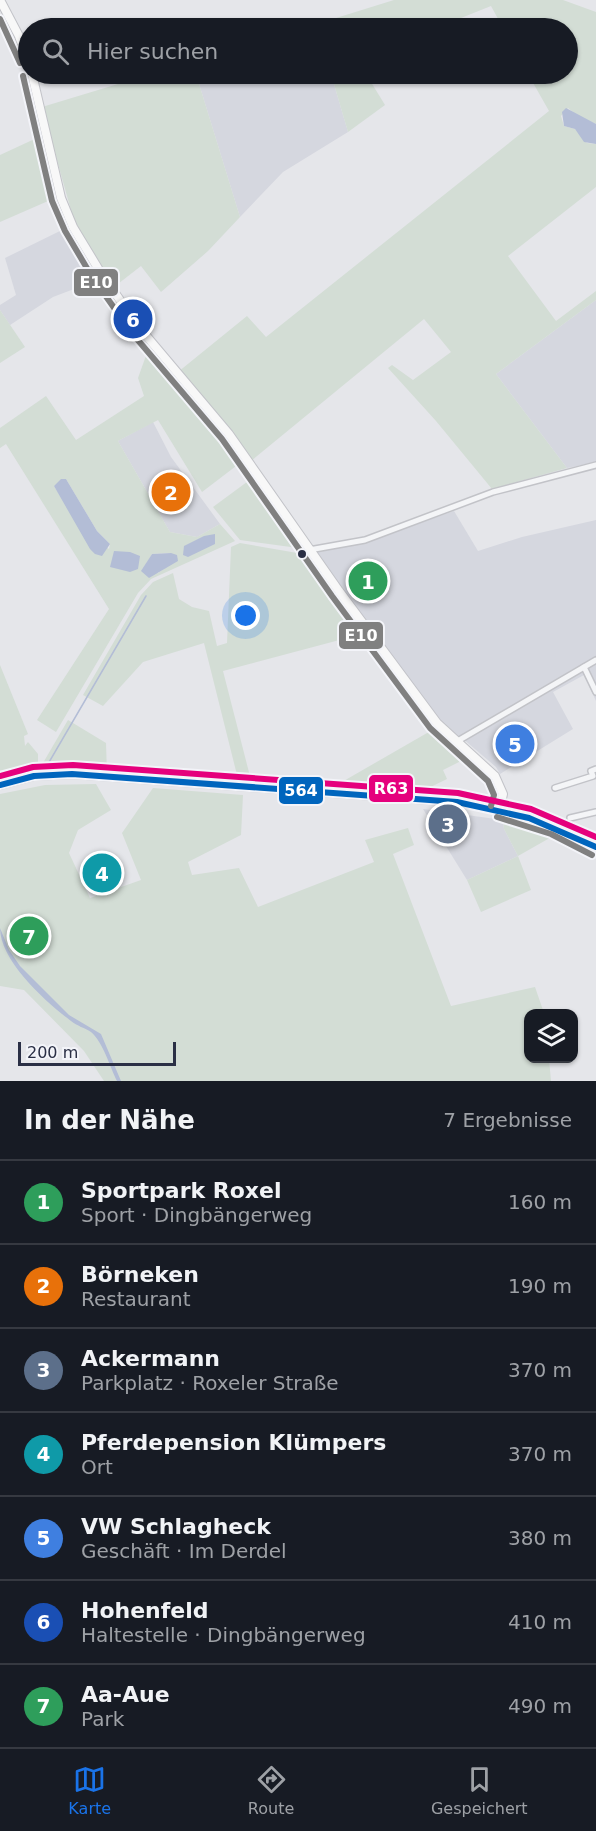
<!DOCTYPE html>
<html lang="de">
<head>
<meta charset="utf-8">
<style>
	:root { --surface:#171b24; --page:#20242c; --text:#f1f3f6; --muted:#9ea1a6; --line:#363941; --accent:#1a73e8 }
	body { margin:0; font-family:"DejaVu Sans",sans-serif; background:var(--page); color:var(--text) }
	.controls { position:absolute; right:18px; bottom:18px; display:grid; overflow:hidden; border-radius:12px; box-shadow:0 2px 4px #0004 }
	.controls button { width:54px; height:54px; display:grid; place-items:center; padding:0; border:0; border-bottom:2px solid var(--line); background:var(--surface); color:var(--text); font:30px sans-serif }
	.scale { position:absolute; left:18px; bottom:15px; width:158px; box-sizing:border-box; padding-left:6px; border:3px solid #2a2f45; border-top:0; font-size:16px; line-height:21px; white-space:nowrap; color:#2a2f45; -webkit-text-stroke:4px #f3f4f9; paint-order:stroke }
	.you { position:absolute; left:246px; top:616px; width:21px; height:21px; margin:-15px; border:4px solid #fff; border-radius:50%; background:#1a73e8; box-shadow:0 0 0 9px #1a73e833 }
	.badge { display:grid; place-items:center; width:39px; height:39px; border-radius:50%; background:var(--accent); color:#fff; font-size:20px; font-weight:700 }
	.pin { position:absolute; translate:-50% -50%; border:3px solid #fff; box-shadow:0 2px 6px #0006 }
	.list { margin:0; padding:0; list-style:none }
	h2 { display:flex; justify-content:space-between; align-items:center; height:78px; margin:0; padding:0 24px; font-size:26px }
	h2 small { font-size:20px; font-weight:400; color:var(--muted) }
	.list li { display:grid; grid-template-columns:39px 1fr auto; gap:18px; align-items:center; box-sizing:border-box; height:84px; padding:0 24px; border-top:2px solid var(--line) }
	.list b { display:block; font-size:22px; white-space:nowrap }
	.list p { margin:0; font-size:20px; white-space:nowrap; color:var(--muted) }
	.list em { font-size:20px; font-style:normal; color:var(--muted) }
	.icon { flex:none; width:33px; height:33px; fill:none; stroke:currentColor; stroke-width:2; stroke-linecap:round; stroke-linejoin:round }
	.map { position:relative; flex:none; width:596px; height:1081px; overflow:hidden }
	.search { position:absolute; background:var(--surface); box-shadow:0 2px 4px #0004; left:18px; right:18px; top:18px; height:66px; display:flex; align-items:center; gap:15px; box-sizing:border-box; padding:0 21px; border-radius:33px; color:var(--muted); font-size:22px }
	.sheet { height:666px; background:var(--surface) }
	nav { display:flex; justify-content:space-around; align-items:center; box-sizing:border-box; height:84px; border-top:2px solid var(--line); background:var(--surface); font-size:16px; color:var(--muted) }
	nav a { display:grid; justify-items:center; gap:3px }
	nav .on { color:var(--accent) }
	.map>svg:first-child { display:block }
	.built { fill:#d5d7df }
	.green { fill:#d3ddd5; fill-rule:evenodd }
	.water { fill:#b3bdd6 }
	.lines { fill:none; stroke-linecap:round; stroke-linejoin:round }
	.stream { stroke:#b3bdd6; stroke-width:1.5 }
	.minor-casing { stroke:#c2c3c8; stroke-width:8 }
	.secondary-casing { stroke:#c2c3c8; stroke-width:10 }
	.minor { stroke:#f4f5f7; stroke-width:5 }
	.secondary { stroke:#f8f8f8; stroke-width:8 }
	.bus-1-casing { stroke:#f3f4f9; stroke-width:10 }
	.bus-2-casing { stroke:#f3f4f9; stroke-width:10 }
	.bus-3-casing { stroke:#f3f4f9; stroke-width:10 }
	.bus-1 { stroke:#0065bd; stroke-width:6 }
	.bus-2 { stroke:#808080; stroke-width:6 }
	.bus-3 { stroke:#e5007d; stroke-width:6 }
	.bus-dot { fill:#2a2f45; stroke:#f3f4f9; stroke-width:2 }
	.line-badge { stroke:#f3f4f9; stroke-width:2 }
	.badge-label { font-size:16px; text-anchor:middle; font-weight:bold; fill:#fff }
</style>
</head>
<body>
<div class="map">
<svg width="596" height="1081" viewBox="0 0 596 1081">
	<rect width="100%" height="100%" fill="#e5e6ea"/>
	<!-- built -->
	<g class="built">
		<polygon points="196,74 331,74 348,132 283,172 240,217"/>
		<polygon points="64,229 95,281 53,297 10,325 0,310 0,305 16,295 5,258"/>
		<polygon points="596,300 596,462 567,468 496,374"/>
		<polygon points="153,422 171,457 220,524 197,537 170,532 118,441"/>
		<polygon points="454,511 478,551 522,537 596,520 596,701 584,675 553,692 573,729 500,774 496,767 462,738 449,732 313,551 361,544"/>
		<polygon points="423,809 503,820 504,829 518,856 467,880"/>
	</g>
	<!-- green -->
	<g class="green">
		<polygon points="394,0 563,0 596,12 596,124 579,117 568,108 561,116 564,126 575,129 587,143 596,144 596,187 508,256 556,321 596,291 596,300 496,374 567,468 492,489 436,421 388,368 392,365 413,380 451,352 424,319 251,461 178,372 247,316 266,337 549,111 528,74 568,74 568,28 503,28 491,6 436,28 304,28"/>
		<polygon points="151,74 196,74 240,217 208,251 161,292 141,266 114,287 76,228 42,107"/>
		<polygon points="331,74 366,74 385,105 348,132"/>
		<polygon points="41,136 55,198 0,222 0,155"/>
		<polygon points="0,310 25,347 0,363"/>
		<path d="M148,350L240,463L202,492L158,420L118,441L170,532L197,537L220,524L235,541L151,579L138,593L56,732L37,720L109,609L6,444L0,448V428L46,396L76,440L144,396L138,378ZM66,479L97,531L110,544L109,549L72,515L54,486ZM171,553L168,566L158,573L142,571L152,554Z"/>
		<polygon points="251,479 298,548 240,540 213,507"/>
		<polygon points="240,543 303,554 362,634 223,671 252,784 239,783 204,643 143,662 103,706 83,695 141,595 153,582 173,573 179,599 192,607 209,611 217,646 227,643 231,547"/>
		<polygon points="0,665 28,734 24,736 25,746 28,742 38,754 38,772 0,782"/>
		<polygon points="68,720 106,743 107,774 43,772 43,763"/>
		<polygon points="434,729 465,759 443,770 447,779 414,795 328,790"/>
		<polygon points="96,784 111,810 78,830 69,853 90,898 141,880 122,833 153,788 243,795 241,835 188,862 192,875 239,868 258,907 374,862 365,840 408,828 414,845 393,854 451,1006 535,987 544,1013 528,1014 528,1058 549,1059 551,1081 104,1081 84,1051 24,990 0,986 0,794 45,785"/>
		<polygon points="503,820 555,835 518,856 531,890 481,912 467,880 518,856 504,829"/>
	</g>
	<!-- water -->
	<g class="water">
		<polygon points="566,108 596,124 596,144 584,142 575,129 564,126 562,112"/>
		<polygon points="61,479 66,479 97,531 110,544 102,556 95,554 90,549 54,486"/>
		<polygon points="215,534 215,544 188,557 183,555 184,546 204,536"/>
		<polygon points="114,551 130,552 140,556 138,569 130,572 110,567"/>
		<polygon points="171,553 177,555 178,561 149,578 141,571 152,554"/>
		<path d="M0,928L9,950L20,966L69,1015L101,1034L121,1081H117C110,1067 103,1042 91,1032C85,1028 77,1026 71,1021C46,1002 0,961 0,928Z"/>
	</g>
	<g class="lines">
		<!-- stream -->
		<polyline class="stream" points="48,764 146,596"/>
		<!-- minor casing -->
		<g class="minor-casing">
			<g id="minor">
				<polyline points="309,550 365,540 493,492 596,465"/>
				<polyline points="584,667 596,692"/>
				<polyline points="456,742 596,660"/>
				<polyline points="555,788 593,776 591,771 596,769"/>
				<polyline points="570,818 596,812"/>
			</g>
		</g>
		<!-- secondary casing -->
		<g class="secondary-casing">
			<g id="secondary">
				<polyline points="0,0 19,36 28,60"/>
				<polyline points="32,74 61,198 73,227 99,270 138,326 229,434 339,591 437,723 495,776 503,794 500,808"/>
				<path d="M0,785L34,776L72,774L457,802C508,809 551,822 596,847"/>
			</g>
		</g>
		<!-- minor -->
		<use href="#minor" class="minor"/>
		<!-- secondary -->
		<use href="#secondary" class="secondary"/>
		<!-- bus-1 casing -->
		<g class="bus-1-casing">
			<polyline id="bus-1" points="0,785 34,776 72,774 457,802 529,818 596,847"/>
		</g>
		<!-- bus-2 casing -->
		<g class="bus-2-casing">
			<g id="bus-2">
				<polyline points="0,19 20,63"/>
				<polyline points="23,76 52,201 65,231 91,275 131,332 222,439 332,596 430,728 488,781 494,795 491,806"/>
				<polyline points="497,817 551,834 592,855"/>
			</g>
		</g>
		<!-- bus-3 casing -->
		<g class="bus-3-casing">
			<polyline id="bus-3" points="0,776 33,767 73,765 458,793 531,809 596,837"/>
		</g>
		<!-- bus-1 -->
		<use href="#bus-1" class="bus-1"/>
		<!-- bus-2 -->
		<use href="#bus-2" class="bus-2"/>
		<!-- bus-3 -->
		<use href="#bus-3" class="bus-3"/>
	</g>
	<!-- markers -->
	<circle class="bus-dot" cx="302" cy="554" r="5"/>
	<g class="line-badge">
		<rect x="73" y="268" width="46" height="29" rx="6" fill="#808080"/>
		<rect x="338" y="621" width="46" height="29" rx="6" fill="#808080"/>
		<rect x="368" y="774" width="46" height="29" rx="6" fill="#e5007d"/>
		<rect x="278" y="776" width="46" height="29" rx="6" fill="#0065bd"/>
	</g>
	<g class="badge-label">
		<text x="96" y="288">E10</text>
		<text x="361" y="641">E10</text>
		<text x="391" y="794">R63</text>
		<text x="301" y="796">564</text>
	</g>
</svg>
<div class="controls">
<button><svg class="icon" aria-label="layers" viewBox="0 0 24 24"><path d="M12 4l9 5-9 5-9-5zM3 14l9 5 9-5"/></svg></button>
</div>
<div class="scale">200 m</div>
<div class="you"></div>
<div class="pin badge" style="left:368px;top:581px;background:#2e9e5b">1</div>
<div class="pin badge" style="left:171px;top:492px;background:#e8710a">2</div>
<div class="pin badge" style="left:448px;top:824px;background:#5c6f8a">3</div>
<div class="pin badge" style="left:102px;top:873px;background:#0f9aa8">4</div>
<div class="pin badge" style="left:515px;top:744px;background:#3f7fe0">5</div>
<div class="pin badge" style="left:133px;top:319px;background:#1a4fb4">6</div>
<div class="pin badge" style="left:29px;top:936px;background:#2e9e5b">7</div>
<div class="search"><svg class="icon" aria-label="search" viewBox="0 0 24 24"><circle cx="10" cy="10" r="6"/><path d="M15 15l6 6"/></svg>Hier suchen</div>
</div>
<section class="sheet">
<h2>In der Nähe<small>7 Ergebnisse</small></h2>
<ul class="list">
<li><span class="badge" style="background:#2e9e5b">1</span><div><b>Sportpark Roxel</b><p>Sport · Dingbängerweg</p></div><em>160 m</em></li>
<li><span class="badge" style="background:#e8710a">2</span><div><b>Börneken</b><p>Restaurant</p></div><em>190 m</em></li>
<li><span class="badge" style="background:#5c6f8a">3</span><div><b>Ackermann</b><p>Parkplatz · Roxeler Straße</p></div><em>370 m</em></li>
<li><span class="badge" style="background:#0f9aa8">4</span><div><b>Pferdepension Klümpers</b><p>Ort</p></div><em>370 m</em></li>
<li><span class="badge" style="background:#3f7fe0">5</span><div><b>VW Schlagheck</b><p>Geschäft · Im Derdel</p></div><em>380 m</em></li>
<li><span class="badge" style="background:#1a4fb4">6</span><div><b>Hohenfeld</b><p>Haltestelle · Dingbängerweg</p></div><em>410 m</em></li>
<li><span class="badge" style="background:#2e9e5b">7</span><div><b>Aa-Aue</b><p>Park</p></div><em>490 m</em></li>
</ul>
</section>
<nav>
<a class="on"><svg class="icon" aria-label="map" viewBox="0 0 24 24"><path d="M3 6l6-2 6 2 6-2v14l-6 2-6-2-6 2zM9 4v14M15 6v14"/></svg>Karte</a>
<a><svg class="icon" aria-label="directions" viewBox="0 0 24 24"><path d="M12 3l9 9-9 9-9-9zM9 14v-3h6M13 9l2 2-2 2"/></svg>Route</a>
<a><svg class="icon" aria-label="saved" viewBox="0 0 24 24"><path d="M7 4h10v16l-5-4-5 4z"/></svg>Gespeichert</a>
</nav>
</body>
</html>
